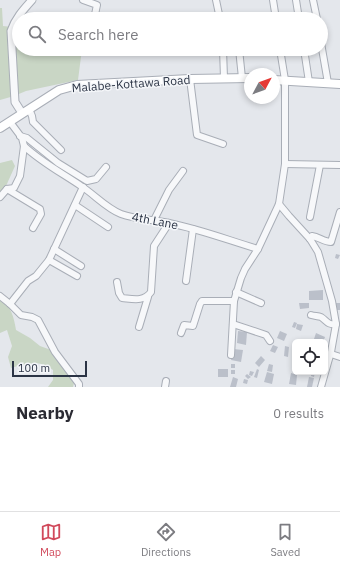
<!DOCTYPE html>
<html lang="en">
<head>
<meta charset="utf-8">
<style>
	:root { --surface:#fff; --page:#f2f2f3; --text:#2b2b33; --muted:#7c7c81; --line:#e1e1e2; --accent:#d1495b }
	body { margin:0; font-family:"IBM Plex Sans",sans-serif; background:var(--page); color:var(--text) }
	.controls { position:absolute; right:12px; bottom:12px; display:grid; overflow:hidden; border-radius:6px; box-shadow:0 2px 6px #0003 }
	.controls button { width:36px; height:36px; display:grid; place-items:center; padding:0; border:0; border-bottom:1px solid var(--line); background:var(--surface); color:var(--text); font:20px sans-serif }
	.compass { position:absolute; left:244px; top:68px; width:36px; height:36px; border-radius:50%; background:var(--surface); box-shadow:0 2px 6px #0003; rotate:49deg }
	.scale { position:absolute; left:12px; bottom:10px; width:75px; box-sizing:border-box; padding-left:4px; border:2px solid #2b3445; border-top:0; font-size:11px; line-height:14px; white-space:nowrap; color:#2b3445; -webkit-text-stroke:3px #f4f6f9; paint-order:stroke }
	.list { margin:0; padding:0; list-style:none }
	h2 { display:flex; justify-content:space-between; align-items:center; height:52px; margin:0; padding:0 16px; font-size:17px }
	h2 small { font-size:13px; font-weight:400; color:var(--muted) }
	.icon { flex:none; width:22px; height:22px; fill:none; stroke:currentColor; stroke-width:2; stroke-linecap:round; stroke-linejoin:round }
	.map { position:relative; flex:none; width:340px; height:387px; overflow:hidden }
	.search { position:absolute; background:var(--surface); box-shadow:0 2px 6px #0003; left:12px; right:12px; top:12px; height:44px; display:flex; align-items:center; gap:10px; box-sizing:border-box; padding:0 14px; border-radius:22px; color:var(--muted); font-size:15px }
	.sheet { height:124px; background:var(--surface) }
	nav { display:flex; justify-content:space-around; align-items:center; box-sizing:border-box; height:56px; border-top:1px solid var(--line); background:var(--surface); font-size:11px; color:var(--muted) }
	nav a { display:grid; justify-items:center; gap:2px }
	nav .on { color:var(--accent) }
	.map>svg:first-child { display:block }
	.green { fill:#c9d6c5 }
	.building { fill:#bbc0ca }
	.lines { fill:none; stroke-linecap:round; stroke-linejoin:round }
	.minor-casing { stroke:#a9aeb7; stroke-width:8 }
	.tertiary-casing { stroke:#a9aeb7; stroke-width:9 }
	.secondary-casing { stroke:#a9aeb7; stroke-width:10 }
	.minor { stroke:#f7f8fa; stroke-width:6 }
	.tertiary { stroke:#f7f8fa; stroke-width:7 }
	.secondary { stroke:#fff; stroke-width:8 }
	.labels { text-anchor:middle; stroke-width:3; stroke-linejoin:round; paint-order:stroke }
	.street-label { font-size:12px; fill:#2b3445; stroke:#f4f6f9 }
</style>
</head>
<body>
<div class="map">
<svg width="340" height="387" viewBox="0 0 340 387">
	<rect width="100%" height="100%" fill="#e4e7ec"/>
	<!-- green -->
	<g class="green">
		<polygon points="0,8 2,8 3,26 12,27 19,33 19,49 82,49 78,80 26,91 14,96 0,100"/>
		<polygon points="12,160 15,166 6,186 0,192 0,163"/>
		<path d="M0,298C11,306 14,317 16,330L30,338L40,346L51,350L66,369L74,383L73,387H48L53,380V370C39,359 26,364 11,368L8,357L12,346L7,330L0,333Z"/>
	</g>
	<!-- building -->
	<g class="building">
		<polygon points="336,254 340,255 338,259 335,258"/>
		<polygon points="323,290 323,300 309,300 309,291"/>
		<polygon points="299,303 309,303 309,308 300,309"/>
		<rect x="334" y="303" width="6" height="7"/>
		<polygon points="294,322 297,323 295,328 292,327"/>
		<polygon points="297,324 303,325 301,331 296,329"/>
		<polygon points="238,331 247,332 246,345 237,343"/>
		<polygon points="280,331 287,334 284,341 277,338"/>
		<polygon points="316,333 325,337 323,342 313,342"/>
		<polygon points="273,345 278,347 275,353 270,351"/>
		<polygon points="285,346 289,347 288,357 284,356"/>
		<polygon points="233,349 243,350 241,362 231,360"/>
		<polygon points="261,356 265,360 259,367 255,363"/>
		<rect x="231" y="364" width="4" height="4"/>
		<polygon points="269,364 273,365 272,372 267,371"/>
		<rect x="218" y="369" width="10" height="8"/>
		<polygon points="257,369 259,370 257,378 254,377"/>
		<rect x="231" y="370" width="4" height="4"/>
		<polygon points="250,371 254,372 252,376 249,375"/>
		<polygon points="267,372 274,374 272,384 264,382"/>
		<polygon points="311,372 315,372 314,377 311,376"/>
		<polygon points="291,373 297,375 296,385 289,384"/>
		<polygon points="247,374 251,377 248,379 245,376"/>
		<polygon points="233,377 238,379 236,387 230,387"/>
		<polygon points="309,377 314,378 312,387 307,387"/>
		<polygon points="244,379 248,380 247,384 243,383"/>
	</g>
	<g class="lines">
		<!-- minor casing -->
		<g class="minor-casing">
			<g id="minor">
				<polyline points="83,0 97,5 94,19"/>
				<polyline points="216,0 220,19"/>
				<polyline points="273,0 276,19"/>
				<polyline points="296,0 299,19"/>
				<polyline points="313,0 317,19"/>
				<polyline points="321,43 328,83"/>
				<polyline points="223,49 224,78"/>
				<polyline points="239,49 242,78"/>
				<polyline points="304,49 309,82"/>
				<polyline points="190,79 197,135 223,144"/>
				<polyline points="29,109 32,116 33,122 61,150"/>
				<polyline points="20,136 27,138 58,163 87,181 96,179 106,167"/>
				<path d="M24,146C41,162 62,173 81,186C95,195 106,208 121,214C137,220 153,219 169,223C199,229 228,240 258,249"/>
				<polyline points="285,164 340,165"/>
				<polyline points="7,189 40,209 41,214 33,228"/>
				<polyline points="0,197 7,189 14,188 20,176 24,146 22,138 10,122"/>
				<polyline points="279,204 289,216 310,239 318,252 332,301 336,324 331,352 321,387"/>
				<polyline points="75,205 108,227"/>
				<polyline points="310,217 320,165"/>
				<polyline points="154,220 169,190 183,171"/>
				<path d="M310,239L312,236C319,237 324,242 331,242L340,212"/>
				<polyline points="54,249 81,266"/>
				<polyline points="49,260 77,276"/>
				<polyline points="186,281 193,229"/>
				<path d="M117,282L119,293L122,298C133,299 144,302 151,292L154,246L169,223"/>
				<polyline points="236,292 261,303"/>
				<polyline points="0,296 10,304 21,315 32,317 38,320 55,352 79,384 79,387"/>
				<polyline points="10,304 28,281 36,276 49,260 83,187"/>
				<path d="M311,315C314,316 318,316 321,317C327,321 327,325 336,324"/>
				<polyline points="233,324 266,335 270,341"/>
				<polyline points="139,327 148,297"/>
				<polyline points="181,333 184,325 193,326 200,304 202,301 234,301"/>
				<polyline points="331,354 340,357"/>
				<polyline points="231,355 234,301 241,278 245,269 258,249 279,204 285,164 285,80 280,49"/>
				<polyline points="165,387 166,381"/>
			</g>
		</g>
		<!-- tertiary casing -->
		<g class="tertiary-casing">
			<path id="tertiary" d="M22,113L15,102L11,31C15,19 23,10 32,0"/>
		</g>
		<!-- secondary casing -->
		<g class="secondary-casing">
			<g id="secondary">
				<polyline points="274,80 340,84"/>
				<polyline points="0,128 59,90 77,85 190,79 250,78"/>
			</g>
		</g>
		<!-- minor -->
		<use href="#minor" class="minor"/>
		<!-- tertiary -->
		<use href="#tertiary" class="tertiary"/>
		<!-- secondary -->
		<use href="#secondary" class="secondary"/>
	</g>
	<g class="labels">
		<!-- street labels -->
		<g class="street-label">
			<text transform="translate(131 84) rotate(-4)" y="4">Malabe-Kottawa Road</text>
			<text transform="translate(155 221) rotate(11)" y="4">4th Lane</text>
		</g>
	</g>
</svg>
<div class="controls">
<button><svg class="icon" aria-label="locate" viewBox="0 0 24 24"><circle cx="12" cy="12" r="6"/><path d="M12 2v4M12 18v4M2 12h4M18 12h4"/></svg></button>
</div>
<svg class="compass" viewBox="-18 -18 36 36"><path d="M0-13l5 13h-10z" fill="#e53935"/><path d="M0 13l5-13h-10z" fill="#7c7c81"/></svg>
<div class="scale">100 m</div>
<div class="search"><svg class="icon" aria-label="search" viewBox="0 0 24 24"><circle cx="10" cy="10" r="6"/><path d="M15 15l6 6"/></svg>Search here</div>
</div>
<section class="sheet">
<h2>Nearby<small>0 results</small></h2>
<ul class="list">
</ul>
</section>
<nav>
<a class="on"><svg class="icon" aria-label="map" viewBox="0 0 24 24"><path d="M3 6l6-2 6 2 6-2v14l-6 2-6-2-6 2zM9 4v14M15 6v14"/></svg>Map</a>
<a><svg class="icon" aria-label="directions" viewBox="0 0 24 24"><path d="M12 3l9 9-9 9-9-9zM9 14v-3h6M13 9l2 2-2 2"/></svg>Directions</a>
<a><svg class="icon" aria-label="saved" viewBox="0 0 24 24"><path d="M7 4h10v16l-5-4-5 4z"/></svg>Saved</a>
</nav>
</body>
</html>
